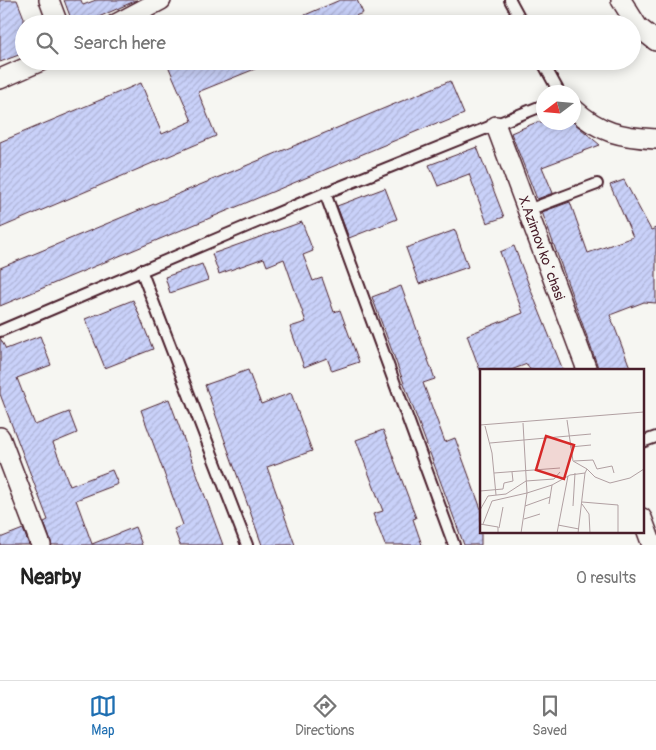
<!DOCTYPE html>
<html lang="en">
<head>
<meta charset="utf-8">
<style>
	:root { --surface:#fff; --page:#f2f2f2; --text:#222; --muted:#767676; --line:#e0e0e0; --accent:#1f6fb2 }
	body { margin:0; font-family:Pangolin,sans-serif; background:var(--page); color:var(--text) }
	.compass { position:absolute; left:536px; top:85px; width:45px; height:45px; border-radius:50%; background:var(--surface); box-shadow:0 2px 12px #0003; rotate:254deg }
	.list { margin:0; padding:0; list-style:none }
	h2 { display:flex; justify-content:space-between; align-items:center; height:65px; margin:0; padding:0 20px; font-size:21px }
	h2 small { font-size:16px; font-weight:400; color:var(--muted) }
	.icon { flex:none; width:28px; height:28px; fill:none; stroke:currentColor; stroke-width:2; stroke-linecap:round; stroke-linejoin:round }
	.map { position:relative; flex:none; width:656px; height:545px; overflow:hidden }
	.search { position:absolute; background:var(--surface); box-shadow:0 2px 12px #0003; left:15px; right:15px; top:15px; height:55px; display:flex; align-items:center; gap:12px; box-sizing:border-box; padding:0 18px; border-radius:28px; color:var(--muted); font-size:19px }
	.sheet { height:135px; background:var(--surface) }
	nav { display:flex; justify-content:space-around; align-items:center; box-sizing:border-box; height:70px; border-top:1px solid var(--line); background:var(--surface); font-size:14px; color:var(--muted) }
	nav a { display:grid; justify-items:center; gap:2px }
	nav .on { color:var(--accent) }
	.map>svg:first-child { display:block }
	.building { fill:url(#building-hatch); stroke:#4a1f2b }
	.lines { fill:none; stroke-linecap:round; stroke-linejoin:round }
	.service-casing { stroke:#4a1f2b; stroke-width:14 }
	.minor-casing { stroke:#4a1f2b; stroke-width:22 }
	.service { stroke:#f6f6f2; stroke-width:10 }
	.minor { stroke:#f6f6f2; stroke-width:19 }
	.labels { text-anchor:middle; stroke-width:4; stroke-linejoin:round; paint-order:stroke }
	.street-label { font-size:14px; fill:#4a1f2b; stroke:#f6f6f2 }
	.inset-road { fill:none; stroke:#b1a0a2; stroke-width:1 }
	.view { fill:#d62828; fill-opacity:0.15; stroke:#d62828; stroke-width:2.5 }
	.inset-edge { fill:none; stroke:#4a1f2b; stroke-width:2.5 }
</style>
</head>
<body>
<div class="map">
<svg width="656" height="545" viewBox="0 0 656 545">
	<defs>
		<pattern id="building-hatch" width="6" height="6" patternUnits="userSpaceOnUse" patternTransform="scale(1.25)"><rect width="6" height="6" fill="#c9d1f9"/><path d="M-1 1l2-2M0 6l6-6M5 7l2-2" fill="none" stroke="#aeb3d6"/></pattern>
	</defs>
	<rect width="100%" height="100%" fill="#f6f6f2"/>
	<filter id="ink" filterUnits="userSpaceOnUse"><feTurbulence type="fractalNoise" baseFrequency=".02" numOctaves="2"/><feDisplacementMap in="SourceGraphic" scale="10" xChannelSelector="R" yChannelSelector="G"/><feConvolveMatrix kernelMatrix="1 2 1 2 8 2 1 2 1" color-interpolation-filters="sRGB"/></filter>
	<g filter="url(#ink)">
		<!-- building -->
		<g class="building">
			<polygon points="0,0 17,0 24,18 24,53 0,62"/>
			<polygon points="64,0 81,0 83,5 96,0 137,0 83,24 73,24"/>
			<polygon points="340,0 357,0 363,13 355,16 358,24 284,24"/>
			<polygon points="166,61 272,62 198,92 216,136 0,228 0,142 141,83 162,134 192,121"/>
			<polygon points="450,81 464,114 440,124 439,122 0,306 0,268"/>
			<polygon points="537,122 573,122 600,145 542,167 553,193 537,199 511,133"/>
			<polygon points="477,147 504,217 487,223 469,174 438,186 429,165"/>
			<polygon points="624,180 651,230 656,228 656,303 644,302 610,315 631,370 599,370 542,212 570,202 588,253 633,237 610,185"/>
			<polygon points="385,188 397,219 349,238 337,206"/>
			<polygon points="302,222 313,251 303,255 313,281 322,278 334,312 340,310 359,362 332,371 327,358 304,367 290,327 306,322 284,259 267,266 264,258 219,274 212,254"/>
			<polygon points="455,230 468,267 419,284 406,248"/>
			<polygon points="514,246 532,293 563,370 530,370 527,364 511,370 480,370 478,365 467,335 523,313 500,252"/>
			<polygon points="202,264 208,280 170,293 165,277"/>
			<polygon points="401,286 435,379 423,383 445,442 455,438 481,509 481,545 464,545 372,297"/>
			<polygon points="133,300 153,349 105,368 85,319"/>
			<polygon points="40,336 51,365 17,378 35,425 69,412 77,433 53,443 70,486 112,470 118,484 76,500 92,544 135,527 142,545 52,545 44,522 48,520 0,394 0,338 6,349"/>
			<polygon points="248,370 261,404 291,393 312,451 267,467 295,545 262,545 205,385"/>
			<polygon points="169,399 212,515 223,545 180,545 174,529 183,525 141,410"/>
			<polygon points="383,430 416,518 413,519 422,545 385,545 373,514 383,511 356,440"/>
			<polygon points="23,529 29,545 0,545 0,538"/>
		</g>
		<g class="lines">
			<!-- service casing -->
			<g class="service-casing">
				<g id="service">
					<polyline points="510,0 523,24"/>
					<polyline points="542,61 559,92"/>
					<polyline points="325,193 454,545"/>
					<polyline points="528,210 597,184"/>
					<polyline points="141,270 247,545"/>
					<polyline points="0,331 325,193 544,105"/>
					<polyline points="642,442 656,437"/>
				</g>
			</g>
			<!-- minor casing -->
			<g class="minor-casing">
				<g id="minor">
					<polyline points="49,0 58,24"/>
					<polyline points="621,0 638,27 656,41"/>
					<polyline points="116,24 161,0"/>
					<polyline points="0,79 41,61"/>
					<path d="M574,109C600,133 621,137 656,139"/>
					<polyline points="496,126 587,370"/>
					<polyline points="0,437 41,545"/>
					<polyline points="642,518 652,545"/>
				</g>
			</g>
			<!-- service -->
			<use href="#service" class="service"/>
			<!-- minor -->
			<use href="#minor" class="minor"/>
		</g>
	</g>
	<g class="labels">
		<!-- street labels -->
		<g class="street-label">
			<text transform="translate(542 248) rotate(70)" y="5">X.Azimov koʻchasi</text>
		</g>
	</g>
	<!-- overview -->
	<g transform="translate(480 369)">
		<rect width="164" height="164" fill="#f6f6f2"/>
		<path class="inset-road" d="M0,56L164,43M5,57L12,84L16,126M10,74L111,65M90,78L111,76M94,92L113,91L117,100L132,97L134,104M107,100L115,108L130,114L150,109L164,100M14,104L80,99M0,122L23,120L24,114L33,112L32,103M102,133L138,136V164M69,135L72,116M102,135L109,145L110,164M45,137L70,128M93,137L95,104M0,141L8,127L26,125L46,112L74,110L80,103M44,150L60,145M0,155L18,158V164M3,155L12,132L47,124L43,54M78,156L99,160M19,159L23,138M41,164L47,124L72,116L90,106L105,104L107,100L93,92L87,51M77,164L88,107M98,164L105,104"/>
		<path class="view" d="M66,67L94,76L84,110L56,101Z"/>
		<rect width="164" height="164" class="inset-edge"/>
	</g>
</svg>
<svg class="compass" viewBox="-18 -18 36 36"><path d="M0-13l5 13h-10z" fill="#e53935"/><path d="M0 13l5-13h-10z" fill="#767676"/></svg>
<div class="search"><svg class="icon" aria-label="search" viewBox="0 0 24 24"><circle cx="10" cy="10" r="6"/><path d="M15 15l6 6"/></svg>Search here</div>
</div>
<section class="sheet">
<h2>Nearby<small>0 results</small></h2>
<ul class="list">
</ul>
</section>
<nav>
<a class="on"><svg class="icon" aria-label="map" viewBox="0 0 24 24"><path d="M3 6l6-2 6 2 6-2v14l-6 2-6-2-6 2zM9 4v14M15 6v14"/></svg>Map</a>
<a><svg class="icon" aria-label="directions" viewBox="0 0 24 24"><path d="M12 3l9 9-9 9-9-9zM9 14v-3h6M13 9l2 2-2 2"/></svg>Directions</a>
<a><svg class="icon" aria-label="saved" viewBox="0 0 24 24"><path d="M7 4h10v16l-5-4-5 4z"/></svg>Saved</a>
</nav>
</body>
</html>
